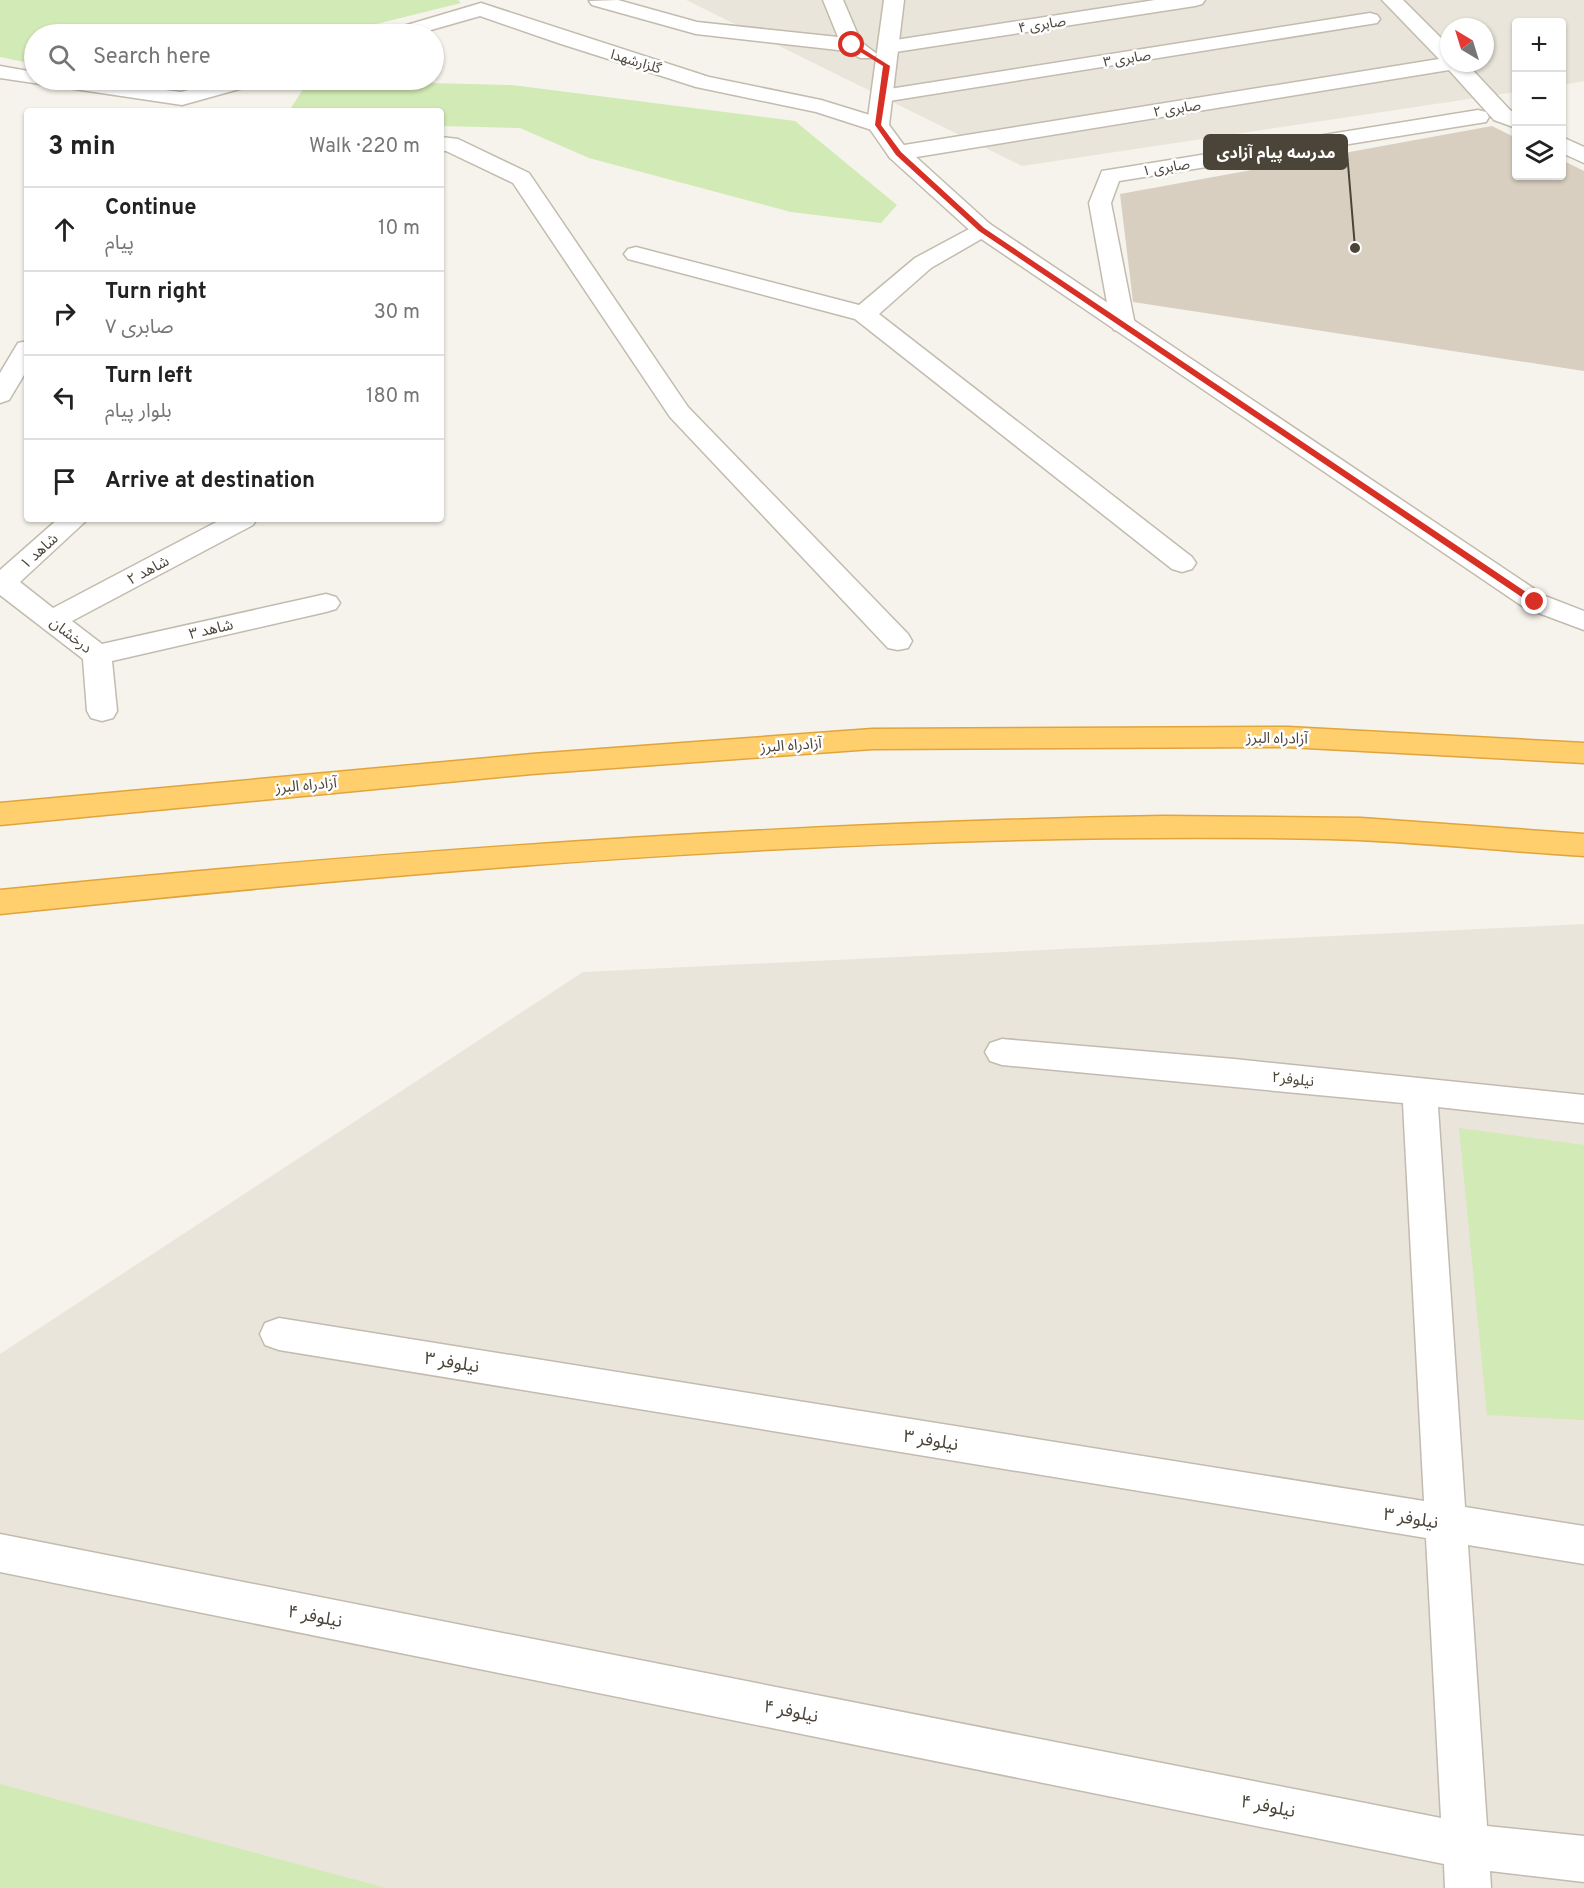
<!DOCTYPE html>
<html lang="en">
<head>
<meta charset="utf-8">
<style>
	:root { --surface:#fff; --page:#f6f6f6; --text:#222; --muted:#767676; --line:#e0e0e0 }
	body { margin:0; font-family:Overpass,"Noto Sans Arabic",sans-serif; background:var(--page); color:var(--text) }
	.controls { position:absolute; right:18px; top:18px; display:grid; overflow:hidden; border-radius:6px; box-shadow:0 2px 4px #0004 }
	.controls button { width:54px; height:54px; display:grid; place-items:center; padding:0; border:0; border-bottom:2px solid var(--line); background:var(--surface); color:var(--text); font:30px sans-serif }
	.compass { position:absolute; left:1440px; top:18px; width:54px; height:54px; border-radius:50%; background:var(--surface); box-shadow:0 2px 4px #0004; rotate:322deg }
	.stop { position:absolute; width:18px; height:18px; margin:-14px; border:4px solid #d93025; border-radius:50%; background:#fff }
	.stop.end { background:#d93025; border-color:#fff; box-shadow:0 2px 6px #0008 }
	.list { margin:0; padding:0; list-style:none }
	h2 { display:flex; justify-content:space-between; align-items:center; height:78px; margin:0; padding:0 24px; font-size:26px }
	h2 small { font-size:20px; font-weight:400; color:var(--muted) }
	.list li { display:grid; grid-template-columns:39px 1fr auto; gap:18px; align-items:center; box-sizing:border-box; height:84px; padding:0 24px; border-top:2px solid var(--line) }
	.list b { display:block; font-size:22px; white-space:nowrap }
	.list p { margin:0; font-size:20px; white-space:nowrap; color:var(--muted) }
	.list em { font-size:20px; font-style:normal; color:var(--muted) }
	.icon { flex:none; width:33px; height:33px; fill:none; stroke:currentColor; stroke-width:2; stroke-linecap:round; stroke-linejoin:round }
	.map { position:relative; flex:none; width:1584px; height:1888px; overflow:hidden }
	.search { position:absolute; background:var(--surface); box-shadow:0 2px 4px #0004; left:24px; top:24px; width:420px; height:66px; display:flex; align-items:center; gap:15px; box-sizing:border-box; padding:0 21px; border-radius:33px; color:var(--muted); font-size:22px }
	.panel { position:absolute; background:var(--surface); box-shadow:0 2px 4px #0004; left:24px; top:108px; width:420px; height:414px; border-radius:6px }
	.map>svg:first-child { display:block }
	.residential { fill:#eae5da; fill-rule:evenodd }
	.green { fill:#d2eab5 }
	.building { fill:#d8cfc1 }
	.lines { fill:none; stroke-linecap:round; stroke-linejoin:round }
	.minor-casing { stroke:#c2bbae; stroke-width:3 }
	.tertiary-casing { stroke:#c2bbae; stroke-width:3 }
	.motorway-casing { stroke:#e0a43c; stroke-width:3 }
	.minor { fill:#fff; fill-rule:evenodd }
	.tertiary { fill:#fff; fill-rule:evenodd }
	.motorway { fill:#ffcf6e; fill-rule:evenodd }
	.route { fill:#d93025 }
	.labels { text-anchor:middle; stroke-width:5; stroke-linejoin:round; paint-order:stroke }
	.far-street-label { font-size:14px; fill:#4b4439; stroke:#fff }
	.street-label { font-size:15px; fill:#4b4439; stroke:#fff }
	.near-street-label { font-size:18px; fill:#4b4439; stroke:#fff }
	.leader { fill:none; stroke:#4b4439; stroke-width:2 }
	.callout-dot { fill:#4b4439; stroke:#fff; stroke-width:2 }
	.callout { fill:#4b4439; stroke:#4b4439; stroke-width:2 }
	.callout-label { font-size:16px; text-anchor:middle; font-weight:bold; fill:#fff }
</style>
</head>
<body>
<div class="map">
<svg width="1584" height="1888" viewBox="0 0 1584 1888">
	<rect width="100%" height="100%" fill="#f6f3ec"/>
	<!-- residential -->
	<g class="residential">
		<path d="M686,0H1584V81L1562,85V22H1516V92L1022,166ZM1449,27H1485V63H1449Z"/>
		<polygon points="1584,924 1584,1888 0,1888 0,1354 583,972"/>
	</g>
	<!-- green -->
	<g class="green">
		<polygon points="0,0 458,0 461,3 336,34 34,34 34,64 0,57"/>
		<polygon points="309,80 512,85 795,121 897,205 881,223 791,212 589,158 520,128 441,126 441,111 289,111"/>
		<polygon points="1459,1128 1584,1145 1584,1420 1487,1415"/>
		<polygon points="0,1784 386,1888 0,1888"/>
	</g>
	<!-- building -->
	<polygon class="building" points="1492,126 1516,138 1516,176 1562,176 1562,160 1584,171 1584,371 1133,302 1120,194"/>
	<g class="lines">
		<!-- minor casing -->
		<g class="minor-casing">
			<g id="minor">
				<polygon points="618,0 697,22 838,37 823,0 843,0 861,42 877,54 874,58 860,58 847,51 696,34 592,5 589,1"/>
				<polygon points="1155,0 1205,0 1202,4 1195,6 889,53 882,51 879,47 882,43 889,41"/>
				<polygon points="1382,0 1403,0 1449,46 1449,63 1466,63 1510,110 1516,114 1516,128 1494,120 1449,70 898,160 890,158 887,153 890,148 898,146 1439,59"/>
				<polygon points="481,3 709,77 821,100 886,120 889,125 886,130 878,132 816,112 696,87 558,43 480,16 417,34 387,34 390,30"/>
				<polygon points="1370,13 1377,15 1380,19 1377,23 883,102 875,101 872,96 875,91 883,90"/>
				<polygon points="0,66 34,72 34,80 86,80 181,92 225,80 257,80 254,85 182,105 0,78"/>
				<polygon points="1478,110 1486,112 1489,117 1486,122 1119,181 1111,203 1135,325 1132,330 1123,332 1114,330 1111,325 1089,203 1102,171"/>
				<polygon points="441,137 458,139 529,173 688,407 908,634 912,641 908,648 898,650 888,648 670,417 513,183 446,151 441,151"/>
				<polygon points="1562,137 1584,147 1584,163 1562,153"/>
				<polygon points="982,222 990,224 994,229 990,234 931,268 879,314 1192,557 1196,563 1192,569 1182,572 1172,569 855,319 628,259 624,254 628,249 636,247 859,305 915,258"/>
				<polygon points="27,341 27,370 9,400 0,403 0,373 18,343"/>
				<polygon points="58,519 88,519 20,582 53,608 222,519 257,519 253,525 72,621 102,644 326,594 336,597 340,603 336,609 326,612 112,661 117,711 113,718 102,721 91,718 87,711 83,659 0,595 0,570"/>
				<polygon points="1002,1039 1234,1059 1584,1095 1584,1123 1438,1107 1465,1507 1584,1526 1584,1564 1468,1545 1487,1826 1584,1836 1584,1882 1490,1871 1491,1888 1445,1888 1444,1864 0,1572 0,1534 1441,1818 1426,1538 279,1350 265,1345 260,1334 265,1323 279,1318 1424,1501 1403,1103 1002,1065 990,1061 985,1052 990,1043"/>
			</g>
		</g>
		<!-- tertiary casing -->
		<g class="tertiary-casing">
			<polygon id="tertiary" points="884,0 904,0 889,125 906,148 990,224 1545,596 1584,611 1584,630 1525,608 974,234 890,158 867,125"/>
		</g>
		<!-- motorway casing -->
		<g class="motorway-casing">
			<g id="motorway">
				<polygon points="1288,727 1584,743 1584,763 1288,747 872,749 532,774 0,825 0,803 532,754 872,729"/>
				<path d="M1163,816L1361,818L1584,834V856C1499,851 1414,841 1329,839C885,830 441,868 0,914V890C387,851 774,823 1163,816Z"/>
			</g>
		</g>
		<!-- minor -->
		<use href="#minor" class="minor"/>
		<!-- tertiary -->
		<use href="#tertiary" class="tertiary"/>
		<!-- motorway -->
		<use href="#motorway" class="motorway"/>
	</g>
	<!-- route -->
	<polygon class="route" points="855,44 890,66 881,125 901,152 984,228 1538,600 1538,604 1532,604 979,231 896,155 875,125 883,66 849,45"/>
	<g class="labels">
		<!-- far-street labels -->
		<g class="far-street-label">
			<text transform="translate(1042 24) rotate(-9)" y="5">صابری ۴</text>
			<text transform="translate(1127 58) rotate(-9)" y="5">صابری ۳</text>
			<text transform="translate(636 61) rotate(17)" y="5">گلزارشهدا</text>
			<text transform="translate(1177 108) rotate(-9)" y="5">صابری ۲</text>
			<text transform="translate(1166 167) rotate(-9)" y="5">صابری ۱</text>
		</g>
		<!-- street labels -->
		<g class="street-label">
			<text transform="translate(39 551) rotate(-42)" y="5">شاهد ۱</text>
			<text transform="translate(148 570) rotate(-28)" y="5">شاهد ۲</text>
			<text transform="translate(211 629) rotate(-13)" y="5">شاهد ۳</text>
			<text transform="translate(71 635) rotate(38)" y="5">درخشان</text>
			<text transform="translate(1277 738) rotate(1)" y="5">آزادراه البرز</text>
			<text transform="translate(791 745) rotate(-4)" y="5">آزادراه البرز</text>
			<text transform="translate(306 785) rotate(-5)" y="5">آزادراه البرز</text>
			<text transform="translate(1293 1079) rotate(6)" y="5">۲نیلوفر</text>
		</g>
		<!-- near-street labels -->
		<g class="near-street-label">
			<text transform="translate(452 1362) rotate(9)" y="6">نیلوفر ۳</text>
			<text transform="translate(931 1440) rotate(9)" y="6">نیلوفر ۳</text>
			<text transform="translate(1411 1518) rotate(9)" y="6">نیلوفر ۳</text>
			<text transform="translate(315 1616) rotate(11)" y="6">نیلوفر ۴</text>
			<text transform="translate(791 1711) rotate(11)" y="6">نیلوفر ۴</text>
			<text transform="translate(1268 1806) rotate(11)" y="6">نیلوفر ۴</text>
		</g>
	</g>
	<!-- callouts -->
	<path class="leader" d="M1355 248L1347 152"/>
	<circle class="callout-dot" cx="1355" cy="248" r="6"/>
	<rect class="callout" x="1204" y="135" width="143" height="34" rx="6"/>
	<g class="callout-label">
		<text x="1276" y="158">مدرسه پیام آزادی</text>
	</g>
</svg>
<div class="controls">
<button>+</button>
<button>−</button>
<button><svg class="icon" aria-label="layers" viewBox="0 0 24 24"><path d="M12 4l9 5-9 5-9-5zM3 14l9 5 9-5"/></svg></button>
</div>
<svg class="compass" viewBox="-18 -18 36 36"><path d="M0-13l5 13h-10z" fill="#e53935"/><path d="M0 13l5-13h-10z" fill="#767676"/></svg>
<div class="stop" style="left:852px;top:45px"></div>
<div class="stop end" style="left:1535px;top:602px"></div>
<div class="search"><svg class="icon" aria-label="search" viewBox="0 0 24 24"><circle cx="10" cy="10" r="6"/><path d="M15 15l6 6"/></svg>Search here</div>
<section class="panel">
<h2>3 min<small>Walk · 220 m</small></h2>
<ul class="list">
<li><svg class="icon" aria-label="ahead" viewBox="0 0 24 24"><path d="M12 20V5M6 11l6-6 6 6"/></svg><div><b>Continue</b><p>پیام</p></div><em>10 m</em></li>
<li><svg class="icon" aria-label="right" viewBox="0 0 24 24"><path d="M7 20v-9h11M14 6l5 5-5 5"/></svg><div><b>Turn right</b><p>صابری ۷</p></div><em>30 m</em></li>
<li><svg class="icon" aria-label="left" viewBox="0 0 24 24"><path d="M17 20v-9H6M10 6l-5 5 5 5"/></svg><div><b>Turn left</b><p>بلوار پیام</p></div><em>180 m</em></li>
<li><svg class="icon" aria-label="arrive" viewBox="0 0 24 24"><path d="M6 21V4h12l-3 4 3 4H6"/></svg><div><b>Arrive at destination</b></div></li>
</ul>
</section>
</div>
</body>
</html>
